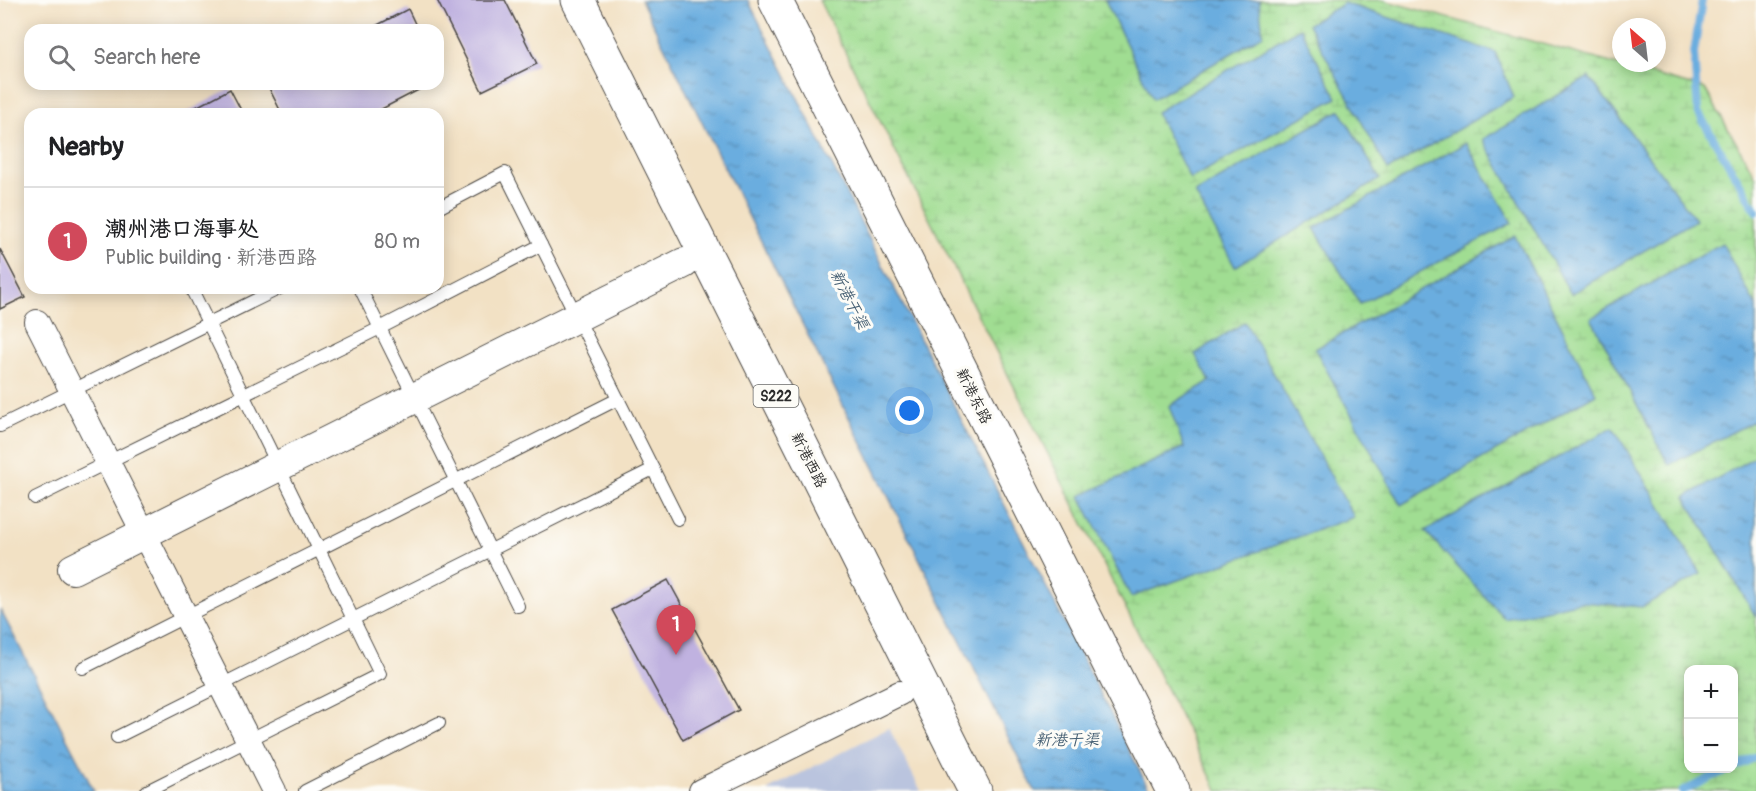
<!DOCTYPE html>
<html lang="en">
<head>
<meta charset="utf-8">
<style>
	:root { --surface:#fff; --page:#f2f2f2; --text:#202124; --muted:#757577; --line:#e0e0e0; --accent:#d1495b }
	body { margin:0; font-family:Pangolin,"LXGW WenKai TC",sans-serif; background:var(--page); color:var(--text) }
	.controls { position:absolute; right:18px; bottom:18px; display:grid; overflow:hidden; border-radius:12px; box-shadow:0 3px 15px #0003 }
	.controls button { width:54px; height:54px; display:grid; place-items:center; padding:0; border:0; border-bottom:2px solid var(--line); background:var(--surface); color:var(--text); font:30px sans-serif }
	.compass { position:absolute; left:1612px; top:18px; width:54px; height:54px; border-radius:50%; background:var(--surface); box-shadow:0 3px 15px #0003; rotate:332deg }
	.you { position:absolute; left:910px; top:411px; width:21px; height:21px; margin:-15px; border:4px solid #fff; border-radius:50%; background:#1a73e8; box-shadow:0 0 0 9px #1a73e833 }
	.badge { display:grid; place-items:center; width:39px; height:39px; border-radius:50%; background:var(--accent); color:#fff; font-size:20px; font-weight:700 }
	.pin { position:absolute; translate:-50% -50px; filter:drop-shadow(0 2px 3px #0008) }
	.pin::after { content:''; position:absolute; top:32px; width:21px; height:18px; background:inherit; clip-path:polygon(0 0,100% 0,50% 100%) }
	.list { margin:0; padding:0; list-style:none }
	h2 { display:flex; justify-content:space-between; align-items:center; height:78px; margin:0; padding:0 24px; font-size:26px }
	h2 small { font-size:20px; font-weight:400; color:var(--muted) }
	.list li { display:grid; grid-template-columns:39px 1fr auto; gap:18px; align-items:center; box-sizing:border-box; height:108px; padding:0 24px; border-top:2px solid var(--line) }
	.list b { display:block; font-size:22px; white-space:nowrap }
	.list p { margin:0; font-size:20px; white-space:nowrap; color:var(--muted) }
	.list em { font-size:20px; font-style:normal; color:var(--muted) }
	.icon { flex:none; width:33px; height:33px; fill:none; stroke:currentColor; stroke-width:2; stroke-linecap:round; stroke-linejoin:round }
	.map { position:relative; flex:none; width:1756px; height:791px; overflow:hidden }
	.search { position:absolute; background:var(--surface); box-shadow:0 3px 15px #0003; left:24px; top:24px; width:420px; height:66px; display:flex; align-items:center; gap:15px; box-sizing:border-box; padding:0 21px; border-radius:18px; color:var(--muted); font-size:22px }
	.panel { position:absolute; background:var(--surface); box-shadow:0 3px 15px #0003; left:24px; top:108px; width:420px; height:186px; border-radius:18px }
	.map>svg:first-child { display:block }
	.industrial { fill:#bac4de }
	.wetland { fill:url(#wetland-marsh); stroke:#66845e; stroke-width:1.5; fill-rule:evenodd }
	.water { fill:url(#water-ripples); stroke:#4b6c85; stroke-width:1.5 }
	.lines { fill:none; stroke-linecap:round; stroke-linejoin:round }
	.stream { stroke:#6baddf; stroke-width:8 }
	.building { fill:#c0b2e0 }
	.service-casing { stroke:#494642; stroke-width:14 }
	.minor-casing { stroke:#494642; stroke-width:26 }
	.tertiary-casing { stroke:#494642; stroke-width:32 }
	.secondary-casing { stroke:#494642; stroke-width:35 }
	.primary-casing { stroke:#494642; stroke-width:35 }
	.service { stroke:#fff; stroke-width:12 }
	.minor { stroke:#fff; stroke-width:24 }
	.tertiary { stroke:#fff; stroke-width:30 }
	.secondary { stroke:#fff; stroke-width:33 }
	.primary { stroke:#fff; stroke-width:33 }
	.labels { text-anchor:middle; stroke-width:6; stroke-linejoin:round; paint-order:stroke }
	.shield { fill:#fdfcf7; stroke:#6a6a68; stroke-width:1.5 }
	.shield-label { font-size:14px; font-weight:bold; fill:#2b2b2b }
	.street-label { font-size:15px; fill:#2b2b2b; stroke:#fdfcf7 }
	.water-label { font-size:16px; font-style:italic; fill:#455f73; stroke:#fdfcf7 }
</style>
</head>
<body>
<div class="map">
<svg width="1756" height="791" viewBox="0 0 1756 791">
	<defs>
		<pattern id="wetland-marsh" width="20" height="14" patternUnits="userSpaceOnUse" patternTransform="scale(1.5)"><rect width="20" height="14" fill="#a0dd92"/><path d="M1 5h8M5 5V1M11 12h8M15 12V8" fill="none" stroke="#8abe7e"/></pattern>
		<pattern id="water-ripples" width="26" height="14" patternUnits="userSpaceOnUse" patternTransform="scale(1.5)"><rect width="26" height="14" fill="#6baddf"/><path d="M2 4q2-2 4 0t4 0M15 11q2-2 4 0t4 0" fill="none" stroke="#588db5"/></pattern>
	</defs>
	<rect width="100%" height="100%" fill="#fdfcf7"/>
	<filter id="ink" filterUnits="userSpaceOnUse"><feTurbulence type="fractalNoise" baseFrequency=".0167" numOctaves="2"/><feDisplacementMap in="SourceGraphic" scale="12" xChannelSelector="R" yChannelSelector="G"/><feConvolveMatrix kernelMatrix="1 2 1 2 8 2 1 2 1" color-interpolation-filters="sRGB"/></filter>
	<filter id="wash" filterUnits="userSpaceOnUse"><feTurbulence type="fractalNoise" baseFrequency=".008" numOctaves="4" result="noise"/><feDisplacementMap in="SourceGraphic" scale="24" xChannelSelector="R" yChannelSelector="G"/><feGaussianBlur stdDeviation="1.35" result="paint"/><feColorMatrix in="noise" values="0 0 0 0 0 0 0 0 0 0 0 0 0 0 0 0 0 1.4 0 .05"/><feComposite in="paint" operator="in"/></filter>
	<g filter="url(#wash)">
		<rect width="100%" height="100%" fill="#f2e1c4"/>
		<!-- industrial -->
		<polygon class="industrial" points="889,728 921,791 766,791"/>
		<!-- wetland -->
		<path class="wetland" d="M819,0H1383L1705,89L1756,177V791H1218ZM1688,670H1734V768H1688Z"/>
		<!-- water -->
		<g class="water">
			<polygon points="641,0 748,0 1150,791 1035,791"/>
			<polygon points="1105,0 1259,0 1263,35 1153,99"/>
			<polygon points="1344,3 1495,52 1514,97 1388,170 1308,24"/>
			<polygon points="1300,28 1337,98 1190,179 1156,112"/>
			<polygon points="1589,77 1696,220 1571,294 1483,139"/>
			<polygon points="1340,110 1380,179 1235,267 1195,193"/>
			<polygon points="1466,143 1512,223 1360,304 1314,228"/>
			<polygon points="1515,236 1596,394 1401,505 1315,349"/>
			<polygon points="1722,243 1756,306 1756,420 1669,465 1591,318"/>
			<polygon points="1245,322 1354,517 1131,597 1080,496 1184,447 1169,406 1210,381 1195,354"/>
			<polygon points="1613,427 1701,574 1642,607 1581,602 1505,619 1425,531"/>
			<polygon points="1756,456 1756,617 1685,497"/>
			<polygon points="0,609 94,791 0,791"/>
		</g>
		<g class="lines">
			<!-- stream -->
			<g class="stream">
				<polyline points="1702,0 1694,53 1698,112 1756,211"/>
				<polyline points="1734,767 1756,757"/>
				<polyline points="1683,791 1731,768"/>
			</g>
		</g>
		<g id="blocks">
			<!-- building -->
			<g class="building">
				<polygon points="437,0 505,0 537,64 482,91"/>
				<polygon points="408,9 418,30 368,30"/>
				<polygon points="267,84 430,84 372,114 282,114"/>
				<polygon points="230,89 243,114 183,114"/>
				<polygon points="0,249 25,297 0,309"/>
				<polygon points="668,580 739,710 683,740 612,610"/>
			</g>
		</g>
	</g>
	<g filter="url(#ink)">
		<use href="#blocks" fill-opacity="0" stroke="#494642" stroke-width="1.5"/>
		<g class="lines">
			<!-- service casing -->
			<g class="service-casing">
				<g id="service">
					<polyline points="438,208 505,173 678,519"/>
					<polyline points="360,288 518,606"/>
					<polyline points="0,426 280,288"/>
					<polyline points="35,498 380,328 541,245"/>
					<polyline points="83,668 618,399"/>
					<polyline points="117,737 653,469"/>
					<polyline points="147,791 380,674 191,288"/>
					<polyline points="305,791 439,723"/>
				</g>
			</g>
			<!-- minor casing -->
			<g class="minor-casing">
				<g id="minor">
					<polyline points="37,322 274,791"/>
					<polyline points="701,791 900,693"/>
				</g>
			</g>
			<!-- tertiary casing -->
			<g class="tertiary-casing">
				<polyline id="tertiary" points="73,569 684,263"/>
			</g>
			<!-- secondary casing -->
			<g class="secondary-casing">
				<polyline id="secondary" points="775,0 1173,791"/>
			</g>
			<!-- primary casing -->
			<g class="primary-casing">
				<polyline id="primary" points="578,0 975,791"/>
			</g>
			<!-- service -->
			<use href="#service" class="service"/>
			<!-- minor -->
			<use href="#minor" class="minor"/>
			<!-- tertiary -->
			<use href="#tertiary" class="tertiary"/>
			<!-- secondary -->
			<use href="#secondary" class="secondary"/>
			<!-- primary -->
			<use href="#primary" class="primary"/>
		</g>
	</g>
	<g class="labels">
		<!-- shield labels -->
		<rect class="shield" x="753.5" y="385" width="45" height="22" rx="4.5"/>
		<g class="shield-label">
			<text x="776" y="401">S222</text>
		</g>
		<!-- street labels -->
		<g class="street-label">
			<text transform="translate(974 396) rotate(63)" y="5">新港东路</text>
			<text transform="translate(809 460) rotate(63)" y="5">新港西路</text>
		</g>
		<!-- water labels -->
		<g class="water-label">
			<text transform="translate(850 299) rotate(63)" y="6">新港干渠</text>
			<text x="1067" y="745">新港干渠</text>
		</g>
	</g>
</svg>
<div class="controls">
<button>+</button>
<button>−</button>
</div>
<svg class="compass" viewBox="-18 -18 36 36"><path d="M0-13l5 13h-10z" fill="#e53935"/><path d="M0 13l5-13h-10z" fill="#757577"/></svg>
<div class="you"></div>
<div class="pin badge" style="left:676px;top:655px">1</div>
<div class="search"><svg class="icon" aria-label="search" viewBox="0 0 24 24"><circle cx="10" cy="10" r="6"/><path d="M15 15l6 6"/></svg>Search here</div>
<section class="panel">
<h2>Nearby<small></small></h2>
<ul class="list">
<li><span class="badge">1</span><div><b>潮州港口海事处</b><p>Public building · 新港西路</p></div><em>80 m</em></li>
</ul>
</section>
</div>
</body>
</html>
